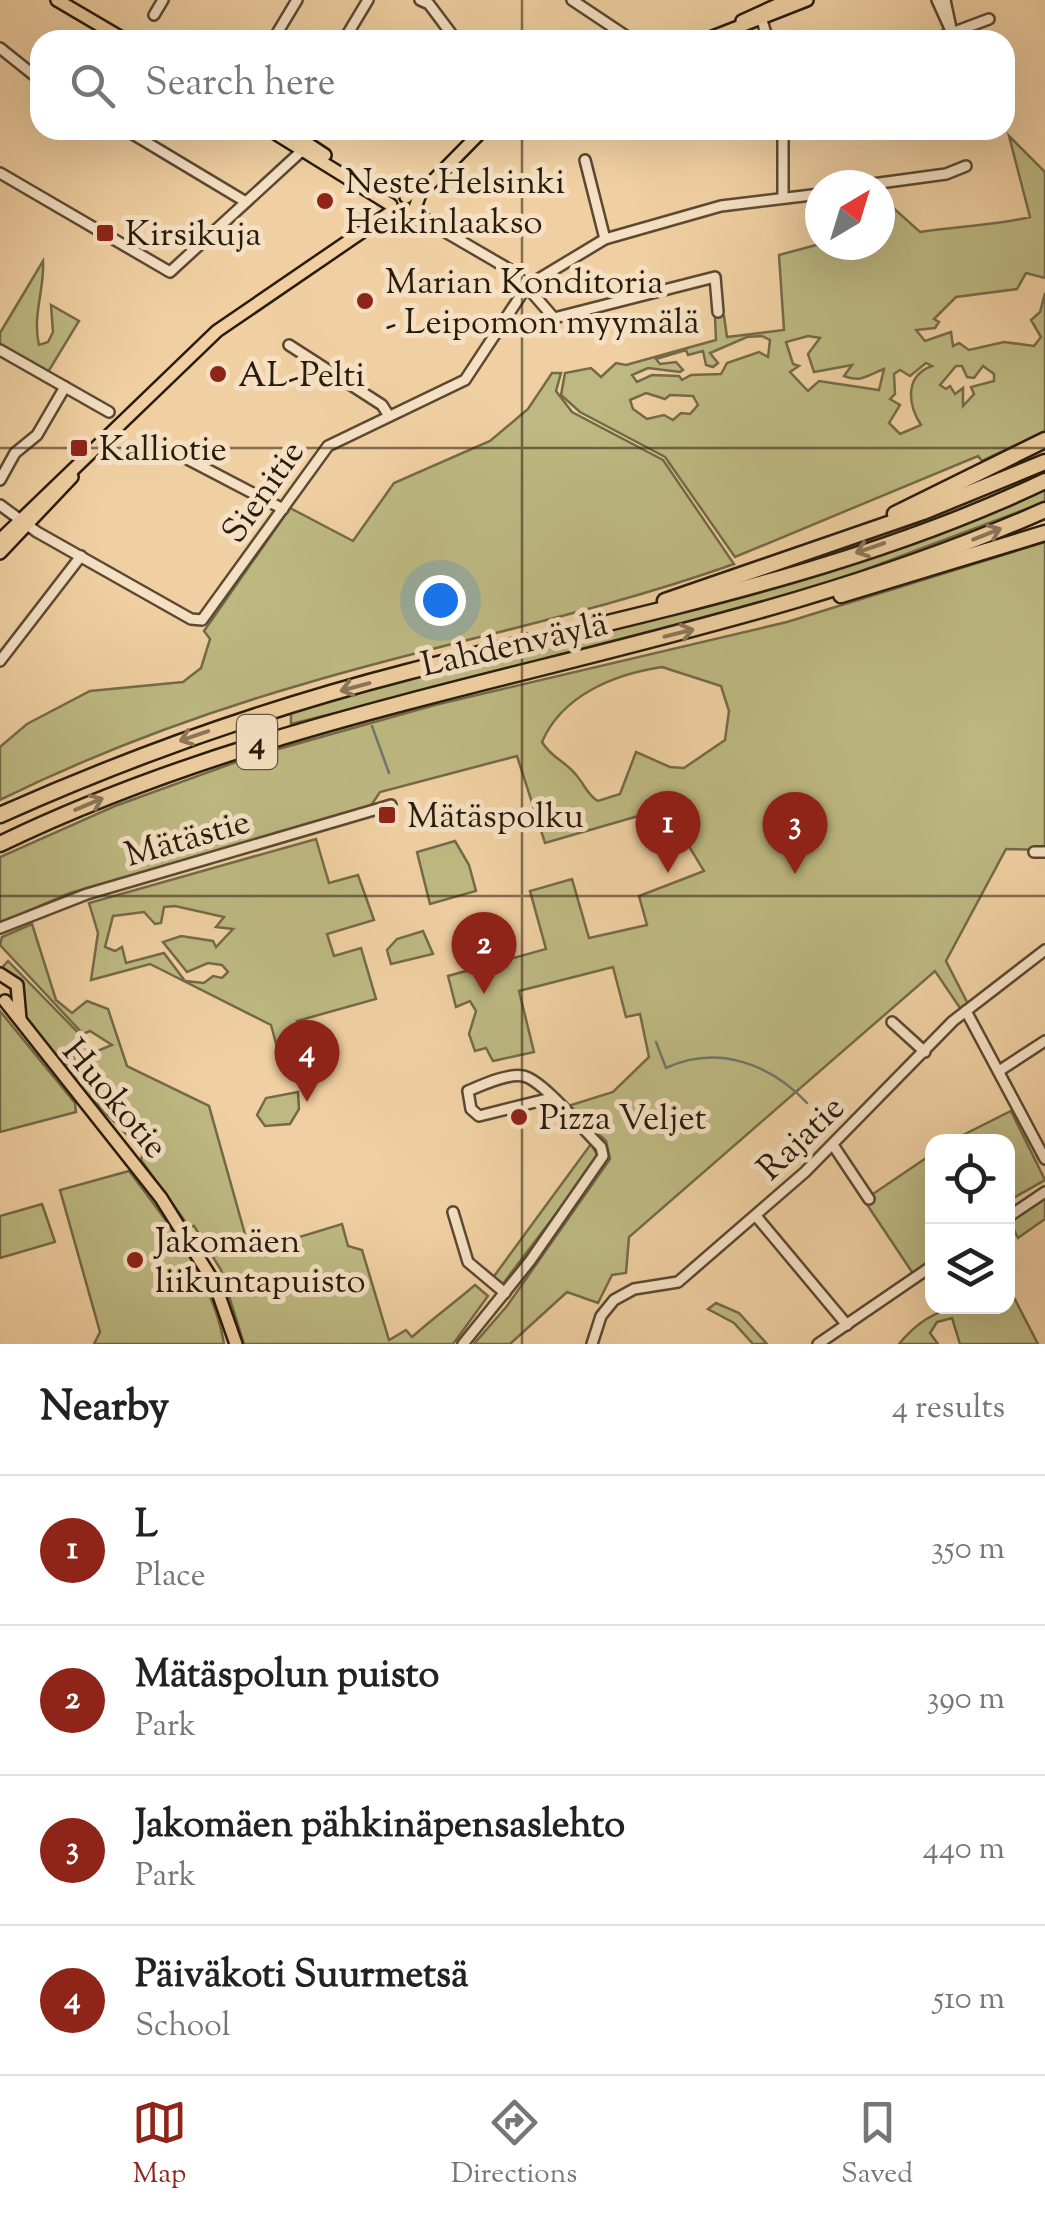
<!DOCTYPE html>
<html lang="en">
<head>
<meta charset="utf-8">
<style>
	:root { --surface:#fff; --page:#f2f2f2; --text:#222; --muted:#767676; --line:#e0e0e0; --accent:#8f2418 }
	body { margin:0; font-family:"Sorts Mill Goudy",serif; background:var(--page); color:var(--text) }
	.controls { position:absolute; right:30px; bottom:30px; display:grid; overflow:hidden; border-radius:20px; box-shadow:0 10px 40px #0002 }
	.controls button { width:90px; height:90px; display:grid; place-items:center; padding:0; border:0; border-bottom:2px solid var(--line); background:var(--surface); color:var(--text); font:50px sans-serif }
	.compass { position:absolute; left:805px; top:170px; width:90px; height:90px; border-radius:50%; background:var(--surface); box-shadow:0 10px 40px #0002; rotate:38deg }
	.you { position:absolute; left:440px; top:600px; width:35px; height:35px; margin:-25px; border:8px solid #fff; border-radius:50%; background:#1a73e8; box-shadow:0 0 0 15px #1a73e833 }
	.badge { display:grid; place-items:center; width:65px; height:65px; border-radius:50%; background:var(--accent); color:#fff; font-size:32px; font-weight:700 }
	.pin { position:absolute; translate:-50% -82px; filter:drop-shadow(0 2px 5px #0008) }
	.pin::after { content:''; position:absolute; top:52px; width:35px; height:30px; background:inherit; clip-path:polygon(0 0,100% 0,50% 100%) }
	.list { margin:0; padding:0; list-style:none }
	h2 { display:flex; justify-content:space-between; align-items:center; height:130px; margin:0; padding:0 40px; font-size:42px }
	h2 small { font-size:32px; font-weight:400; color:var(--muted) }
	.list li { display:grid; grid-template-columns:65px 1fr auto; gap:30px; align-items:center; box-sizing:border-box; height:150px; padding:0 40px; border-top:2px solid var(--line) }
	.list b { display:block; font-size:38px; white-space:nowrap }
	.list p { margin:0; font-size:32px; white-space:nowrap; color:var(--muted) }
	.list em { font-size:32px; font-style:normal; color:var(--muted) }
	.icon { flex:none; width:55px; height:55px; fill:none; stroke:currentColor; stroke-width:2; stroke-linecap:round; stroke-linejoin:round }
	.map { position:relative; flex:none; width:1045px; height:1344px; overflow:hidden }
	.search { position:absolute; background:var(--surface); box-shadow:0 10px 40px #0002; left:30px; right:30px; top:30px; height:110px; display:flex; align-items:center; gap:25px; box-sizing:border-box; padding:0 35px; border-radius:30px; color:var(--muted); font-size:38px }
	.sheet { height:730px; background:var(--surface) }
	nav { display:flex; justify-content:space-around; align-items:center; box-sizing:border-box; height:140px; border-top:2px solid var(--line); background:var(--surface); font-size:28px; color:var(--muted) }
	nav a { display:grid; justify-items:center; gap:5px }
	nav .on { color:var(--accent) }
	.map>svg:first-child { display:block }
	.green { fill:#beb982; stroke:#746a48; stroke-width:2.5; fill-rule:evenodd }
	.lines { fill:none; stroke-linecap:round; stroke-linejoin:round }
	.stream { stroke:#6d786b; stroke-width:2.5 }
	.minor-casing { stroke:#5b4932; stroke-width:14 }
	.major-casing { stroke:#291c0d; stroke-width:16 }
	.highway-casing { stroke:#291c0d; stroke-width:19 }
	.minor { stroke:#f5e0c3; stroke-width:9 }
	.major { stroke:#f0d0a2; stroke-width:11 }
	.highway { stroke:#f0d0a2; stroke-width:14 }
	.oneway { stroke:#8c7658 }
	.grid { fill:none; stroke:#291c0d; stroke-width:2.5; stroke-opacity:0.55 }
	.poi-dot { fill:#8f2418; stroke:#f5e0c3; stroke-width:4 }
	.labels { text-anchor:middle; stroke-width:10; stroke-linejoin:round; paint-order:stroke }
	.shield { fill:#f5e0c3; stroke:#665744; stroke-width:2.5 }
	.shield-label { font-size:32px; font-weight:bold; fill:#291c0d }
	.poi-label { font-size:35px; fill:#291c0d; stroke:#f5e0c3; text-anchor:start }
	.street-label { font-size:35px; fill:#291c0d; stroke:#f5e0c3 }
</style>
</head>
<body>
<div class="map">
<svg width="1045" height="1344" viewBox="0 0 1045 1344">
	<rect width="100%" height="100%" fill="#f0d0a2"/>
	<filter id="stains"><feTurbulence type="fractalNoise" baseFrequency=".002" numOctaves="4"/><feColorMatrix values="0 0 0 0 .2 0 0 0 0 .09 0 0 0 0 .02 0 0 0 .5 -.17"/></filter>
	<radialGradient id="worn" r=".72"><stop offset=".6" stop-color="#630" stop-opacity="0"/><stop offset="1" stop-color="#630" stop-opacity=".3"/></radialGradient>
	<!-- green -->
	<g class="green">
		<path d="M1009,136L1045,172V278L1026,273L1017,289L956,297L934,319L939,322L935,328L916,330L925,341L951,332L953,346L959,343L969,350L1004,342L1034,346L1041,337L1031,320L1040,312L1045,293V431L982,461L978,456L735,557L665,457L580,412L561,395L565,373L591,368L601,377L616,363L626,365L716,340L715,317L724,316L727,337L784,330L779,255L820,244L880,245V223L892,220L880,207V196L920,232C958,226 992,226 1030,217ZM762,336L770,340L768,357L759,352L727,363L721,374L691,375L682,380L679,376L652,375L637,382L632,375L648,368L680,372L683,370L676,362L660,364L656,359L686,350L688,355L703,351L706,365L713,367L718,363L710,353L747,337ZM808,336L820,338L808,354L814,372L852,365L844,376C861,383 868,375 884,369L879,390L819,381L808,391L790,372L799,366L793,364L786,342ZM926,363L932,366C904,376 908,405 921,425L900,434L889,423L900,405L890,399L895,394L894,374L900,370L910,376ZM956,366H962L967,377L974,378L983,366L994,374V381L971,387L974,394L963,406V388L955,394L950,386L946,389L940,385ZM646,393L665,399L670,395L693,396L698,405L690,414L681,413L673,420L664,415L647,419L633,409L630,400Z"/>
		<path d="M43,261C45,287 32,316 39,345L48,342L53,332L51,305L79,321L48,372L0,345V333Z"/>
		<path d="M552,373H561L556,391L572,412L663,460L734,564C594,614 449,641 307,683C203,713 97,752 0,800V747L27,724L90,691L183,682L201,668L210,639L204,631L290,508L353,541L394,483L490,441L528,409Z"/>
		<path d="M1045,488V502L827,584L614,644L291,724V711C544,635 802,599 1045,488Z"/>
		<path d="M1045,542V850L1006,849L946,961L968,1004L960,1008L935,971L629,1237L626,1273L612,1275L598,1303L567,1292L510,1344H474L507,1306L610,1159L606,1141L568,1106L613,1092L649,1057L640,1014L626,1017L613,967L519,991L534,1052L493,1061L486,1048L475,1051L469,1034L476,1011L470,1001L456,1007L448,976L546,949L530,891L572,879L589,938L647,925L639,896L704,871L666,808L545,843L517,756L380,792L370,807L70,893L0,923V857L115,806L250,757L435,705L787,622ZM662,667L721,686L729,711L725,740L684,768L670,767L636,752L620,794L598,801C587,795 585,785 577,776C566,761 552,759 542,742C562,695 615,674 662,667Z"/>
		<path d="M316,839L329,883L358,875L374,920L327,934L334,956L361,948L376,999L297,1021L305,1043L328,1038L333,1053L283,1069L271,1025L150,964L91,980L98,933L89,903ZM175,906L224,917L216,927L233,929L216,947L213,941L181,936L163,942L187,972L208,963L222,965L228,972L222,978L213,976L204,983L185,981L164,953L126,963L122,947L115,951L105,947L113,916L144,912L155,924L161,923L164,907Z"/>
		<polygon points="455,841 469,865 476,891 430,904 417,852"/>
		<path d="M32,924L56,1000L72,1013L87,1001L108,1009L127,1066L209,1106L250,1252L342,1224L348,1246L362,1250L389,1340L406,1330L412,1337C433,1318 453,1304 475,1285L488,1296L453,1344H244L221,1270L194,1226L189,1227L141,1160L146,1139L142,1134L136,1140L129,1137L60,1066L112,1045L90,1031L83,1034L0,945L2,937Z"/>
		<polygon points="423,931 433,954 391,964 387,950 397,939"/>
		<polygon points="8,961 96,1051 58,1061 24,1014 20,979 0,970"/>
		<polygon points="0,1011 75,1103 76,1112 0,1132"/>
		<polygon points="298,1092 299,1109 290,1124 265,1126 257,1115 266,1098"/>
		<polygon points="1011,1111 1045,1180 1008,1201 1008,1142 951,1141"/>
		<polygon points="591,1144 597,1155 593,1165 502,1285 492,1279"/>
		<polygon points="932,1154 932,1262 914,1275 864,1200"/>
		<path d="M129,1171C167,1221 214,1280 224,1344H94L100,1332L60,1190Z"/>
		<polygon points="1045,1196 1045,1219 1018,1238 1009,1220"/>
		<polygon points="42,1204 55,1242 0,1258 0,1216"/>
		<path d="M1008,1286L1038,1344H960L952,1318L937,1322L930,1333L938,1344H899C932,1304 958,1306 1008,1306Z"/>
		<polygon points="716,1303 739,1313 767,1344 753,1344 734,1323 708,1309"/>
	</g>
	<g class="lines">
		<!-- stream -->
		<g class="stream">
			<polyline points="372,726 389,773"/>
			<path d="M656,1042L666,1068C717,1044 771,1064 807,1103"/>
		</g>
		<!-- minor casing -->
		<g class="minor-casing">
			<g id="minor">
				<polyline points="420,0 429,4 456,40"/>
				<polyline points="572,0 632,40"/>
				<polyline points="937,0 952,33"/>
				<polyline points="945,0 952,33"/>
				<polyline points="760,14 768,40"/>
				<polyline points="154,15 163,0"/>
				<polyline points="273,40 297,0"/>
				<polyline points="344,40 368,0"/>
				<polyline points="933,40 989,19"/>
				<polyline points="0,48 40,80"/>
				<polyline points="126,130 246,202"/>
				<polyline points="585,160 605,239"/>
				<polyline points="0,173 170,272 306,147"/>
				<polyline points="865,185 946,174 966,166"/>
				<polyline points="783,198 783,130"/>
				<polyline points="415,210 435,226"/>
				<polyline points="409,219 435,226 514,272 554,318 715,277 718,312"/>
				<polyline points="289,345 382,405 389,416"/>
				<polyline points="0,350 109,412"/>
				<polyline points="170,450 283,509"/>
				<polyline points="0,480 15,453 37,435 65,387"/>
				<polyline points="0,505 37,532 191,619 202,620 328,446 465,380 527,286 605,239 721,206 820,194"/>
				<polyline points="0,661 81,556"/>
				<polyline points="1034,852 1045,852"/>
				<polyline points="0,928 87,894 391,805"/>
				<polyline points="966,1011 1045,1159"/>
				<polyline points="892,1022 925,1052"/>
				<polyline points="999,1071 1045,1041"/>
				<polyline points="833,1145 869,1199"/>
				<polyline points="453,1212 468,1262 505,1293"/>
				<polyline points="756,1216 847,1325"/>
				<polyline points="1008,1217 1045,1192"/>
				<path d="M463,1344L530,1261L603,1156L601,1147C585,1132 542,1079 523,1076C508,1073 482,1085 468,1091L471,1109L479,1116L551,1098"/>
				<polyline points="592,1344 601,1316 614,1300 634,1289 678,1282 805,1172 953,1021 1045,950"/>
				<polyline points="818,1344 932,1266"/>
			</g>
		</g>
		<!-- major casing -->
		<g class="major-casing">
			<g id="major">
				<polyline points="57,0 125,40"/>
				<polyline points="742,21 788,0"/>
				<polyline points="710,38 807,0"/>
				<polyline points="270,130 391,205"/>
				<polyline points="287,130 325,155"/>
				<polyline points="406,197 422,183"/>
				<polyline points="383,229 412,216 420,194 478,135"/>
				<polyline points="0,540 217,331 391,212"/>
				<polyline points="0,553 72,477"/>
				<polyline points="0,974 17,985 20,1019"/>
				<polyline points="5,1001 161,1198 215,1284 236,1344"/>
			</g>
		</g>
		<!-- highway casing -->
		<g class="highway-casing">
			<g id="highway">
				<polyline points="895,514 1045,440"/>
				<polyline points="841,595 1045,533"/>
				<polyline points="665,601 923,512 1045,462"/>
				<path d="M0,815C132,756 267,708 407,672C621,617 844,577 1045,481"/>
				<path d="M0,844C332,683 708,660 1045,510"/>
			</g>
		</g>
		<!-- minor -->
		<use href="#minor" class="minor"/>
		<!-- major -->
		<use href="#major" class="major"/>
		<!-- highway -->
		<use href="#highway" class="highway"/>
	</g>
	<!-- one-way arrows -->
	<defs><path id="oneway-shaft" d="M-6 0H5M1.5-3L5.5 0L1.5 3" fill="none" stroke-width="1.6" stroke-linecap="round" stroke-linejoin="round" transform="scale(2.5)"/></defs>
	<g class="oneway">
		<use href="#oneway-shaft" transform="translate(987 534) rotate(-22)"/>
		<use href="#oneway-shaft" transform="translate(870 548) rotate(161)"/>
		<use href="#oneway-shaft" transform="translate(679 633) rotate(-14)"/>
		<use href="#oneway-shaft" transform="translate(355 687) rotate(165)"/>
		<use href="#oneway-shaft" transform="translate(194 736) rotate(161)"/>
		<use href="#oneway-shaft" transform="translate(89 804) rotate(-23)"/>
	</g>
	<!-- grid -->
	<path class="grid" d="M522,0V40M522,130V1344M0,448H1045M0,896H1045"/>
	<!-- markers -->
	<g class="poi-dot">
		<circle cx="325" cy="201" r="10"/>
		<rect x="95" y="223" width="20" height="20" rx="5"/>
		<circle cx="365" cy="301" r="10"/>
		<circle cx="218" cy="374" r="10"/>
		<rect x="69" y="438" width="20" height="20" rx="5"/>
		<rect x="377" y="805" width="20" height="20" rx="5"/>
		<circle cx="519" cy="1117" r="10"/>
		<circle cx="135" cy="1260" r="10"/>
	</g>
	<g class="labels">
		<!-- shield labels -->
		<rect class="shield" x="237" y="715" width="40" height="54" rx="8"/>
		<g class="shield-label">
			<text x="257" y="753">4</text>
		</g>
		<!-- poi labels -->
		<g class="poi-label">
			<text x="345" y="193">Neste Helsinki<tspan x="345" dy="40">Heikinlaakso</tspan></text>
			<text x="125" y="245">Kirsikuja</text>
			<text x="385" y="293">Marian Konditoria<tspan x="385" dy="40">- Leipomon myymälä</tspan></text>
			<text x="238" y="386">AL-Pelti</text>
			<text x="99" y="460">Kalliotie</text>
			<text x="407" y="827">Mätäspolku</text>
			<text x="539" y="1129">Pizza Veljet</text>
			<text x="155" y="1252">Jakomäen<tspan x="155" dy="40">liikuntapuisto</tspan></text>
		</g>
		<!-- street labels -->
		<g class="street-label">
			<text transform="translate(262 491) rotate(-55)" y="12">Sienitie</text>
			<text transform="translate(514 643) rotate(-13)" y="12">Lahdenväylä</text>
			<text transform="translate(187 837) rotate(-16)" y="12">Mätästie</text>
			<text transform="translate(116 1098) rotate(50)" y="12">Huokotie</text>
			<text transform="translate(800 1137) rotate(-44)" y="12">Rajatie</text>
		</g>
	</g>
	<rect width="100%" height="100%" filter="url(#stains)"/>
	<rect width="100%" height="100%" fill="url(#worn)"/>
</svg>
<div class="controls">
<button><svg class="icon" aria-label="locate" viewBox="0 0 24 24"><circle cx="12" cy="12" r="6"/><path d="M12 2v4M12 18v4M2 12h4M18 12h4"/></svg></button>
<button><svg class="icon" aria-label="layers" viewBox="0 0 24 24"><path d="M12 4l9 5-9 5-9-5zM3 14l9 5 9-5"/></svg></button>
</div>
<svg class="compass" viewBox="-18 -18 36 36"><path d="M0-13l5 13h-10z" fill="#e53935"/><path d="M0 13l5-13h-10z" fill="#767676"/></svg>
<div class="you"></div>
<div class="pin badge" style="left:668px;top:873px">1</div>
<div class="pin badge" style="left:484px;top:994px">2</div>
<div class="pin badge" style="left:795px;top:874px">3</div>
<div class="pin badge" style="left:307px;top:1102px">4</div>
<div class="search"><svg class="icon" aria-label="search" viewBox="0 0 24 24"><circle cx="10" cy="10" r="6"/><path d="M15 15l6 6"/></svg>Search here</div>
</div>
<section class="sheet">
<h2>Nearby<small>4 results</small></h2>
<ul class="list">
<li><span class="badge">1</span><div><b>L</b><p>Place</p></div><em>350 m</em></li>
<li><span class="badge">2</span><div><b>Mätäspolun puisto</b><p>Park</p></div><em>390 m</em></li>
<li><span class="badge">3</span><div><b>Jakomäen pähkinäpensaslehto</b><p>Park</p></div><em>440 m</em></li>
<li><span class="badge">4</span><div><b>Päiväkoti Suurmetsä</b><p>School</p></div><em>510 m</em></li>
</ul>
</section>
<nav>
<a class="on"><svg class="icon" aria-label="map" viewBox="0 0 24 24"><path d="M3 6l6-2 6 2 6-2v14l-6 2-6-2-6 2zM9 4v14M15 6v14"/></svg>Map</a>
<a><svg class="icon" aria-label="directions" viewBox="0 0 24 24"><path d="M12 3l9 9-9 9-9-9zM9 14v-3h6M13 9l2 2-2 2"/></svg>Directions</a>
<a><svg class="icon" aria-label="saved" viewBox="0 0 24 24"><path d="M7 4h10v16l-5-4-5 4z"/></svg>Saved</a>
</nav>
</body>
</html>
